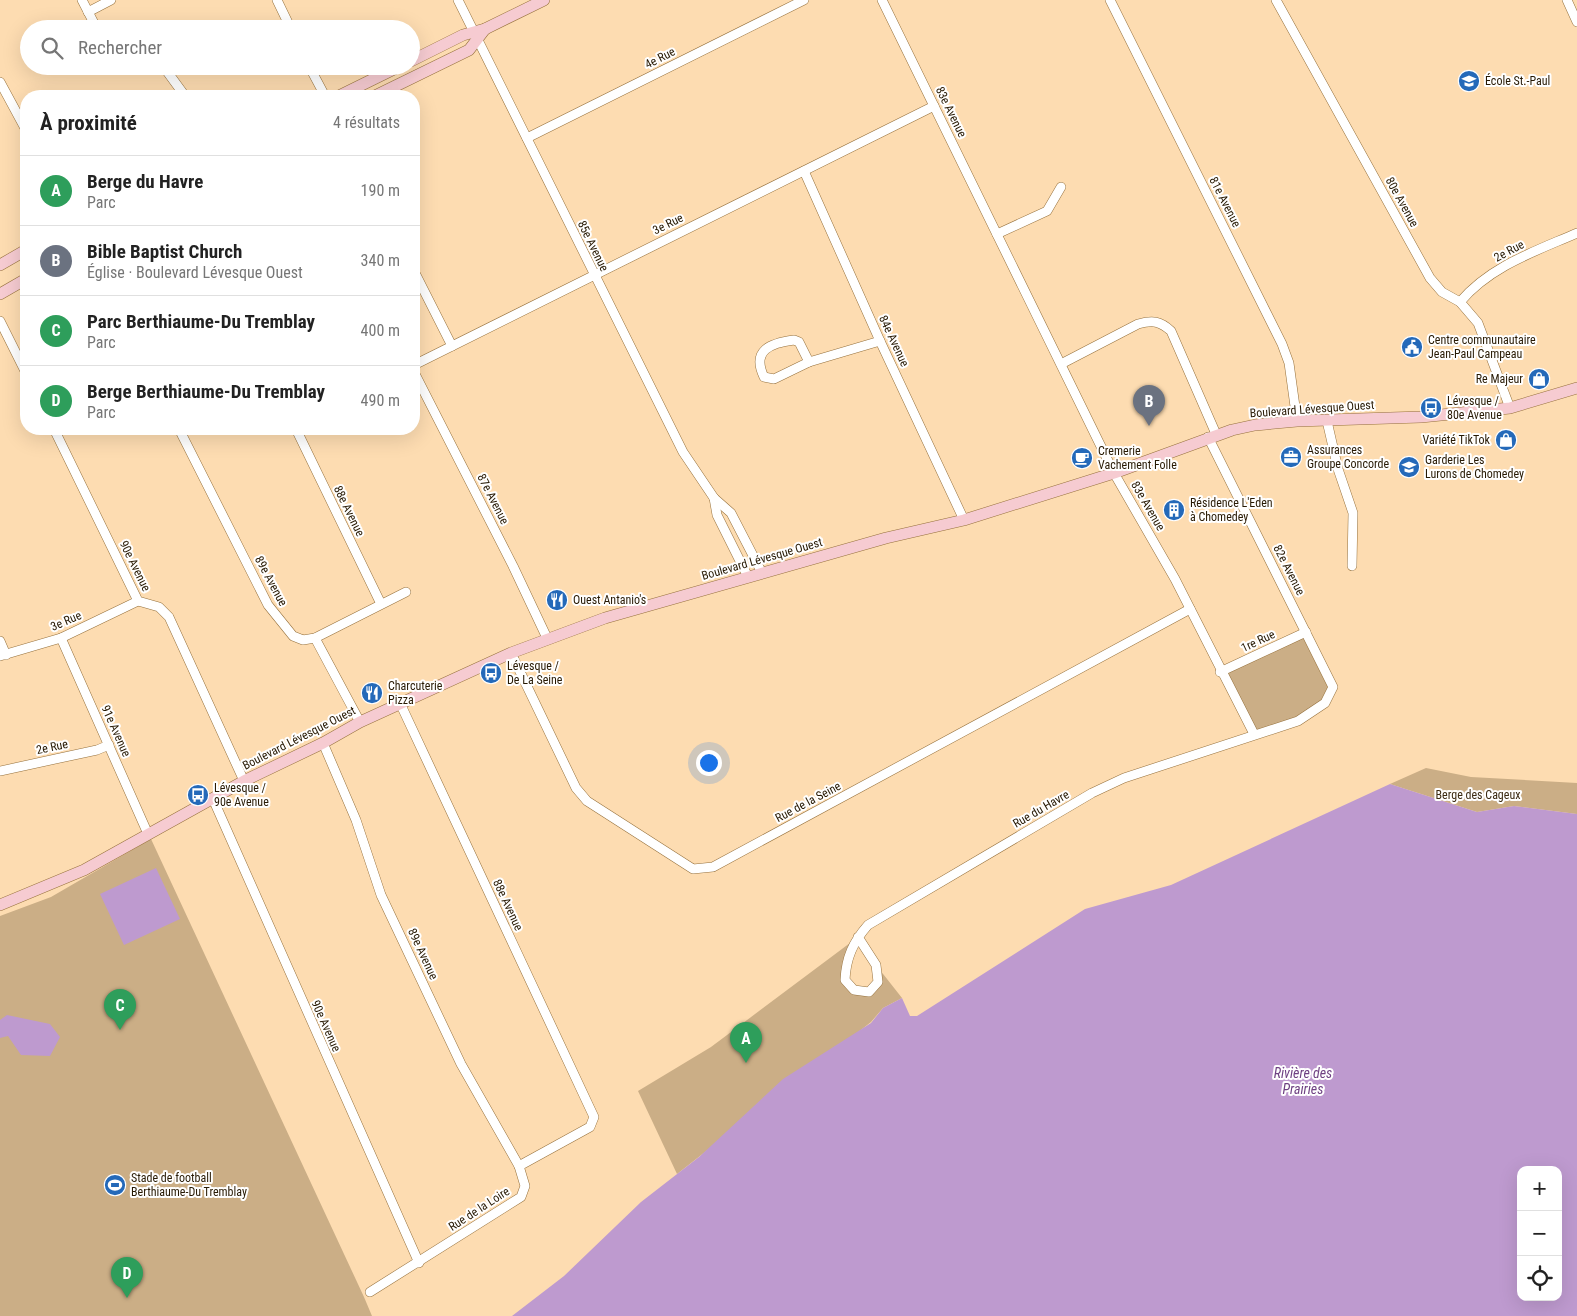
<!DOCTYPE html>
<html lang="fr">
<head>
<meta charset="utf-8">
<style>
	:root { --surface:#fff; --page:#f2f2f2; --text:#222; --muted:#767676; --line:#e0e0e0; --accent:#db2777 }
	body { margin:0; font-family:"Roboto Condensed",sans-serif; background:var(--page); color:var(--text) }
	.controls { position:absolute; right:15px; bottom:15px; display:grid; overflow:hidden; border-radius:10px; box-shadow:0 5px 20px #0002 }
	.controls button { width:45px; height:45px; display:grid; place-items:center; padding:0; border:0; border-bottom:1px solid var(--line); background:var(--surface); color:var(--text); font:25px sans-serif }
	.you { position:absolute; left:708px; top:762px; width:18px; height:18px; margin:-12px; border:4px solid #fff; border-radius:50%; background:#1a73e8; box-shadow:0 0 0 8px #1a73e833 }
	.badge { display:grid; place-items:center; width:32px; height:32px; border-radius:50%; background:var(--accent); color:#fff; font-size:16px; font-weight:700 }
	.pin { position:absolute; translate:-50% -41px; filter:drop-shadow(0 1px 2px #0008) }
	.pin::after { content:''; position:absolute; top:26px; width:18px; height:15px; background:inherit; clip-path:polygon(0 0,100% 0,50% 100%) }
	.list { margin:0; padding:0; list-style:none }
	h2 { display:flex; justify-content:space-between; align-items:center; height:65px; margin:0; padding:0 20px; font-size:21px }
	h2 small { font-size:16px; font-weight:400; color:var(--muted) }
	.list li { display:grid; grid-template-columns:32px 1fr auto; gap:15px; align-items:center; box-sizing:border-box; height:70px; padding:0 20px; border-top:1px solid var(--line) }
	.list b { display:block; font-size:19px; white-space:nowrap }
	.list p { margin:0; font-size:16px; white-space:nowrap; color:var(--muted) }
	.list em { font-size:16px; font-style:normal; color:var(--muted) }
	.icon { flex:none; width:28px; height:28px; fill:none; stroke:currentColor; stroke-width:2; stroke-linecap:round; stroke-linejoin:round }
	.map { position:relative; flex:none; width:1577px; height:1316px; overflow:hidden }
	.search { position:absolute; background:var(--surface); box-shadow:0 5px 20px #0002; left:20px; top:20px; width:400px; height:55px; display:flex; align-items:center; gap:12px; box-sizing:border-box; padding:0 18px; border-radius:28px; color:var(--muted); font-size:19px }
	.panel { position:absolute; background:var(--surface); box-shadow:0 5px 20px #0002; left:20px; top:90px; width:400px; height:345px; border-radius:20px }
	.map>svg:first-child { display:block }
	.green { fill:#cbae86 }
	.water { fill:#be9acf; fill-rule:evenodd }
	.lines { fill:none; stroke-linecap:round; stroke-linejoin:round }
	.street-casing { stroke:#96713c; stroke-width:10 }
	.secondary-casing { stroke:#96713c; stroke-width:12 }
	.street { stroke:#fff; stroke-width:9 }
	.secondary { stroke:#f6cbd1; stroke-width:11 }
	.labels { text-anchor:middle; stroke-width:4; stroke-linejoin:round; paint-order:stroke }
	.street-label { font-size:12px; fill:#271903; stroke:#fff }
	.poi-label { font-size:12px; fill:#271903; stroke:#fff; text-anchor:start }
	.park-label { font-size:12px; fill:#3b2a12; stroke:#fff }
	.water-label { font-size:14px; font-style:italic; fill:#6e4082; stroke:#fff }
</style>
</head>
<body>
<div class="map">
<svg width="1577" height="1316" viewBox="0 0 1577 1316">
	<rect width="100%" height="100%" fill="#fddcb1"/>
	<!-- green -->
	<g class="green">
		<path d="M1306,632L1333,687C1316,720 1287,724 1254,734L1220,672Z"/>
		<polygon points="1426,768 1471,777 1577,783 1577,814 1514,806 1477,812 1390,784"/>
		<polygon points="151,839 364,1297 372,1316 0,1316 0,916 51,897"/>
		<polygon points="858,937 845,980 854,990 869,992 878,982 876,965 902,998 883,1008 871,1022 677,1174 638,1091 711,1047"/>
	</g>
	<!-- water -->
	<g class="water">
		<path d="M1390,784L1477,812L1514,806L1577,814V1316H512L564,1276L641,1202L699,1157L783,1079L871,1023L883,1008L902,998L910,1016H917L1085,909L1171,885ZM1521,1170H1558V1297H1521Z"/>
		<polygon points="156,868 180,919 124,945 100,894"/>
		<polygon points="7,1015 50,1024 60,1037 50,1056 21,1055 8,1036 0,1038 0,1020"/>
	</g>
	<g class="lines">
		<!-- street casing -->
		<g class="street-casing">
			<g id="street">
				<polyline points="82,0 97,29"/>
				<polyline points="277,0 291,29"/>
				<polyline points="458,0 683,452 714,498 731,513 762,573"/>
				<polyline points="882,0 1114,473 1175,579 1254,734"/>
				<polyline points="1110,0 1282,344 1289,363 1297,421"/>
				<polyline points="1276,0 1430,278 1442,292 1460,302 1478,323 1510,408"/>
				<polyline points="1567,0 1577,22"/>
				<polyline points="88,12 111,0"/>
				<polyline points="151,66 166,70 185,96"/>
				<polyline points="309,66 325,96"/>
				<polyline points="0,82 26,130"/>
				<polyline points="527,138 804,0"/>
				<polyline points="804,171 880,341 964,520"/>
				<polyline points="997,234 1047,211 1061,187"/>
				<polyline points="414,271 452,346"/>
				<path d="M1460,302C1490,266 1536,251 1577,233"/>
				<polyline points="0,321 26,373"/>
				<path d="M794,340L799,342L809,362L774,379L764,377C751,350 771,343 794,340Z"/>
				<polyline points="809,362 880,341"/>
				<path d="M1061,364L1138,324C1153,320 1160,321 1171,331L1216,434"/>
				<polyline points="414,365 934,106"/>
				<polyline points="414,372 513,566 547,638"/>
				<polyline points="1327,421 1338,469 1353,513 1352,566"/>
				<polyline points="54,429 138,601 159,607 169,617 244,781"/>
				<polyline points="179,429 268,605 293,636 303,640 315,638 406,592"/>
				<polyline points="296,429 381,604"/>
				<polyline points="714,498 717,515 748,577"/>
				<polyline points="61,638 148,834"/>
				<polyline points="315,638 360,722"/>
				<polyline points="0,641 6,655"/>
				<polyline points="511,653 576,788 587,801 693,869 713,867 1190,609"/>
				<polyline points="0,656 61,638 138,601"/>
				<polyline points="1220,672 1306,632"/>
				<polyline points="400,703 594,1117 590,1127 519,1166"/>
				<polyline points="323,743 356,820 381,895 461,1064 519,1166 525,1186 521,1197 370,1292"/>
				<polyline points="0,771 97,750 109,745"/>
				<polyline points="213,799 419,1263"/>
				<path d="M858,937L876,965L878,982L869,992L854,990L845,980C846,958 853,942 868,925L1092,793L1124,778L1298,721L1325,703L1333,687L1208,437"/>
			</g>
		</g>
		<!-- secondary casing -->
		<g class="secondary-casing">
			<g id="secondary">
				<polyline points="411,61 463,35 485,29 544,0"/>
				<polyline points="339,96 400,66"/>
				<polyline points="375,96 469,50 485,29"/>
				<polyline points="0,265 26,250"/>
				<polyline points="0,294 26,279"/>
				<polyline points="0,905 84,870 244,781 323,743 360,722 511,653 605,618 886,538 964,520 1114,473 1232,430 1255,425 1297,421 1421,417 1510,408 1577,388"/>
			</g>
		</g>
		<!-- street -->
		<use href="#street" class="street"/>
		<!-- secondary -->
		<use href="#secondary" class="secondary"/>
	</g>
	<!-- icons -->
	<defs>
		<g id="school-disc" transform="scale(1.125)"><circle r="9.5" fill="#2469b9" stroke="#fff"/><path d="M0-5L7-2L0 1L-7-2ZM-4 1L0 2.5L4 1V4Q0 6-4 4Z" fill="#fff"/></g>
		<g id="civic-disc" transform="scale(1.125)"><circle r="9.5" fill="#2469b9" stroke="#fff"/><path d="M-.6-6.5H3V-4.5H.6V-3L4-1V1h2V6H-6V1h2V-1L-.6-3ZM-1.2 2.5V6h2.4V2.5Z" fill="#fff"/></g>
		<g id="shop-disc" transform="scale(1.125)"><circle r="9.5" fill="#2469b9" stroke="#fff"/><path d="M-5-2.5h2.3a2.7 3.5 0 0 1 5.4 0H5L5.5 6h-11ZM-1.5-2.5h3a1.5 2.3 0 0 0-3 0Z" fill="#fff"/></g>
		<g id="bus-disc" transform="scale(1.125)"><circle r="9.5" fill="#2469b9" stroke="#fff"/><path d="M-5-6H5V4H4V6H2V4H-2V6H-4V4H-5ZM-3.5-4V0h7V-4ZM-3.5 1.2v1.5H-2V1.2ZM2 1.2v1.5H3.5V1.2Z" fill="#fff"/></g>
		<g id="office-disc" transform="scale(1.125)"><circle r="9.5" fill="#2469b9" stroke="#fff"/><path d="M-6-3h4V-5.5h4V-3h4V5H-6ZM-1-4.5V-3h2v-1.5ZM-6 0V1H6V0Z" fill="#fff"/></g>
		<g id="cafe-disc" transform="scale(1.125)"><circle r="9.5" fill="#2469b9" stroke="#fff"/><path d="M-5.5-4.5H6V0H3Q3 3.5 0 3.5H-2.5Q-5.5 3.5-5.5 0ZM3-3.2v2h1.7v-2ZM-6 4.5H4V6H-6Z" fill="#fff"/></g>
		<g id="building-disc" transform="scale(1.125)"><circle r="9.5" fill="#2469b9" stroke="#fff"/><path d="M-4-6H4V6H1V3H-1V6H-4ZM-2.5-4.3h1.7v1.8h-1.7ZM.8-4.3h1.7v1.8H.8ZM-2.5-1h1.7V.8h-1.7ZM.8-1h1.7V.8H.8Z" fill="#fff"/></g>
		<g id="restaurant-disc" transform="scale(1.125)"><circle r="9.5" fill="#2469b9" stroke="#fff"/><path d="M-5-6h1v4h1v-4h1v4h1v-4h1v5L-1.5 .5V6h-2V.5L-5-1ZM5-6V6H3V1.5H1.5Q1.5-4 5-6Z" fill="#fff"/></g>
		<g id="stadium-disc" transform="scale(1.125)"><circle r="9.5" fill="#2469b9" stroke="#fff"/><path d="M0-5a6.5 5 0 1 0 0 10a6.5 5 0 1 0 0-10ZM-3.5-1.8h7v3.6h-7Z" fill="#fff"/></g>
	</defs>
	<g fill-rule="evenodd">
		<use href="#school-disc" x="1469" y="81"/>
		<use href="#civic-disc" x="1412" y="347"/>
		<use href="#shop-disc" x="1539" y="379"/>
		<use href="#bus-disc" x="1431" y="408"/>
		<use href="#shop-disc" x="1506" y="440"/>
		<use href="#office-disc" x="1291" y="457"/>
		<use href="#cafe-disc" x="1082" y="458"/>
		<use href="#school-disc" x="1409" y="467"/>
		<use href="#building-disc" x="1174" y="510"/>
		<use href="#restaurant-disc" x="557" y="600"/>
		<use href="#bus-disc" x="491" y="673"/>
		<use href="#restaurant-disc" x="372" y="693"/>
		<use href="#bus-disc" x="198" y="795"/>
		<use href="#stadium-disc" x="115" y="1185"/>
	</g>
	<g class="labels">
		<!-- street labels -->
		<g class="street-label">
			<text transform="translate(660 58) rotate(-27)" y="4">4e Rue</text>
			<text transform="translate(951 112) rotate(64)" y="4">83e Avenue</text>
			<text transform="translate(1225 202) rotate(63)" y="4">81e Avenue</text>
			<text transform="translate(1402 202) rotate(61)" y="4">80e Avenue</text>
			<text transform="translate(668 224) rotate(-26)" y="4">3e Rue</text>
			<text transform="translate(593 246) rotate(64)" y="4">85e Avenue</text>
			<text transform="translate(1509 251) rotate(-28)" y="4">2e Rue</text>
			<text transform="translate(894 341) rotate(65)" y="4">84e Avenue</text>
			<text transform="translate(1312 409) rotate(-4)" y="4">Boulevard Lévesque Ouest</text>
			<text transform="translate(493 499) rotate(63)" y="4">87e Avenue</text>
			<text transform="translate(1148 506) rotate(60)" y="4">83e Avenue</text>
			<text transform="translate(349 511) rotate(64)" y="4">88e Avenue</text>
			<text transform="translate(762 559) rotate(-16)" y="4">Boulevard Lévesque Ouest</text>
			<text transform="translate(135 566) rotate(64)" y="4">90e Avenue</text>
			<text transform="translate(1289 570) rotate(63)" y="4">82e Avenue</text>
			<text transform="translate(271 581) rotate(62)" y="4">89e Avenue</text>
			<text transform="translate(66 621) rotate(-23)" y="4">3e Rue</text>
			<text transform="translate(1258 641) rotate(-25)" y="4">1re Rue</text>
			<text transform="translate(116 731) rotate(66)" y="4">91e Avenue</text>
			<text transform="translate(299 738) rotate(-27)" y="4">Boulevard Lévesque Ouest</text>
			<text transform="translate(52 747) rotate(-12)" y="4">2e Rue</text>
			<text transform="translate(808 802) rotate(-28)" y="4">Rue de la Seine</text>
			<text transform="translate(1041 809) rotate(-30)" y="4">Rue du Havre</text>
			<text transform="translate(508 905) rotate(65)" y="4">88e Avenue</text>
			<text transform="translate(423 954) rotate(65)" y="4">89e Avenue</text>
			<text transform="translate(326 1026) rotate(66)" y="4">90e Avenue</text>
			<text transform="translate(479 1209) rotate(-33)" y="4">Rue de la Loire</text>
		</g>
		<!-- poi labels -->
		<g class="poi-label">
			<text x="1485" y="85">École St.-Paul</text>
			<text x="1428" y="344">Centre communautaire<tspan x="1428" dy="14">Jean-Paul Campeau</tspan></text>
			<text x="1523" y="383" text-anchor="end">Re Majeur</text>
			<text x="1447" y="405">Lévesque /<tspan x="1447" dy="14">80e Avenue</tspan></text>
			<text x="1490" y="444" text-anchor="end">Variété TikTok</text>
			<text x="1307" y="454">Assurances<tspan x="1307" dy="14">Groupe Concorde</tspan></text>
			<text x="1098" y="455">Cremerie<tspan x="1098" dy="14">Vachement Folle</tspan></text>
			<text x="1425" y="464">Garderie Les<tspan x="1425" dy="14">Lurons de Chomedey</tspan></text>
			<text x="1190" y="507">Résidence L'Eden<tspan x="1190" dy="14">à Chomedey</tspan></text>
			<text x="573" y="604">Ouest Antanio's</text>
			<text x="507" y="670">Lévesque /<tspan x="507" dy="14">De La Seine</tspan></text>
			<text x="388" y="690">Charcuterie<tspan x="388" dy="14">Pizza</tspan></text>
			<text x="214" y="792">Lévesque /<tspan x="214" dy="14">90e Avenue</tspan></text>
			<text x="131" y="1182">Stade de football<tspan x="131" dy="14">Berthiaume-Du Tremblay</tspan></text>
		</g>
		<!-- park labels -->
		<g class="park-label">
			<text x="1478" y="799">Berge des Cageux</text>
		</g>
		<!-- water labels -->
		<g class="water-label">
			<text x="1303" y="1078">Rivière des<tspan x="1303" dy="16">Prairies</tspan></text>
		</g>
	</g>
</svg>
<div class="controls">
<button>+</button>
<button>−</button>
<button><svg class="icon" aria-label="locate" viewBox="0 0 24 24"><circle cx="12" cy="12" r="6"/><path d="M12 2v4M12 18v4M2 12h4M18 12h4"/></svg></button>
</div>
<div class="you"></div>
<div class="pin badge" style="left:746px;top:1063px;background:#2e9e5b">A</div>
<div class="pin badge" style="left:1149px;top:426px;background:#6b7280">B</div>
<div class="pin badge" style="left:120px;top:1030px;background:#2e9e5b">C</div>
<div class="pin badge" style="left:127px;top:1298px;background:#2e9e5b">D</div>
<div class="search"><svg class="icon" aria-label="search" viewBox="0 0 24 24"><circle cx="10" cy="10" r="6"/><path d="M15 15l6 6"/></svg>Rechercher</div>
<section class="panel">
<h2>À proximité<small>4 résultats</small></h2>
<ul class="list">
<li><span class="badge" style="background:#2e9e5b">A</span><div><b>Berge du Havre</b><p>Parc</p></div><em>190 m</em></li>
<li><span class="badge" style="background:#6b7280">B</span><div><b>Bible Baptist Church</b><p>Église · Boulevard Lévesque Ouest</p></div><em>340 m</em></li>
<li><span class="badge" style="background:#2e9e5b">C</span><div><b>Parc Berthiaume-Du Tremblay</b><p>Parc</p></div><em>400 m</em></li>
<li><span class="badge" style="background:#2e9e5b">D</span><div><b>Berge Berthiaume-Du Tremblay</b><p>Parc</p></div><em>490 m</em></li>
</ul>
</section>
</div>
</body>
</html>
